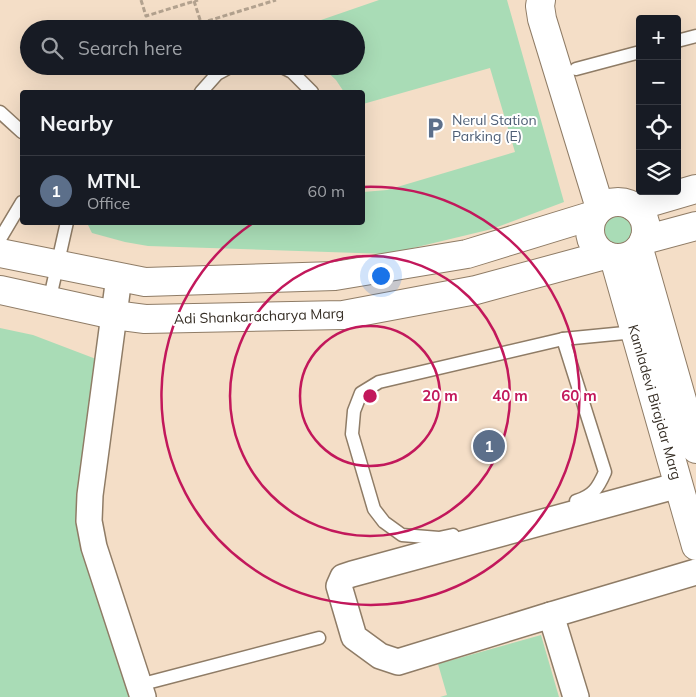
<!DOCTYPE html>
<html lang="en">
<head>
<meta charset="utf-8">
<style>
	:root { --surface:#171b24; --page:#242831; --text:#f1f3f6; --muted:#9ea1a6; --line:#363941; --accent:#d93025 }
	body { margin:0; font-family:Mulish,sans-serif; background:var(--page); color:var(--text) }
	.controls { position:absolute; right:15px; top:15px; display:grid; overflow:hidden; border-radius:5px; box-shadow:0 5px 20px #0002 }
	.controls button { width:45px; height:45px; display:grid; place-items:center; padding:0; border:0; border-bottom:1px solid var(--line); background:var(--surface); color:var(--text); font:25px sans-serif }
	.you { position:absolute; left:380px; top:275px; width:18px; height:18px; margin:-12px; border:4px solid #fff; border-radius:50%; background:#1a73e8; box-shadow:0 0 0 8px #1a73e833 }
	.badge { display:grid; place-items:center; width:32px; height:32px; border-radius:50%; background:var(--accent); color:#fff; font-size:16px; font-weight:700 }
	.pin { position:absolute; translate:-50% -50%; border:2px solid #fff; box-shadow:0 1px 5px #0006 }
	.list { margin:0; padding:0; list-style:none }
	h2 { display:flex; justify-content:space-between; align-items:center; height:65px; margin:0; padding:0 20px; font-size:21px }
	h2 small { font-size:16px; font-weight:400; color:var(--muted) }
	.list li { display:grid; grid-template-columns:32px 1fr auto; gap:15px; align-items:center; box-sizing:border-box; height:70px; padding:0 20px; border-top:1px solid var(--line) }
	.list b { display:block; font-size:19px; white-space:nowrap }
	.list p { margin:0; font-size:16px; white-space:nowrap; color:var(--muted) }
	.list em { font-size:16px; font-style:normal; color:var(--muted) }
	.icon { flex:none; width:28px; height:28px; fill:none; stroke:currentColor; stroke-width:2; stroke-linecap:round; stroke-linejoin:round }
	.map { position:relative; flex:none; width:696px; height:697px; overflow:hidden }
	.search { position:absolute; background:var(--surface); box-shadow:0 5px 20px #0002; left:20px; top:20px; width:345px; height:55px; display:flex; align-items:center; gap:12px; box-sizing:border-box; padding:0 18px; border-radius:28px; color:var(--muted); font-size:19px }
	.panel { position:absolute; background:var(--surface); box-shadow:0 5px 20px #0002; left:20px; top:90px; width:345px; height:135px; border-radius:5px }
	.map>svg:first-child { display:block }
	.green { fill:#a9dcb6 }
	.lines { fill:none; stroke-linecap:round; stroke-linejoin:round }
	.lane-casing { stroke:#8f7c66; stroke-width:15 }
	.street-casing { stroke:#8f7c66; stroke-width:28 }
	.secondary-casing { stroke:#8f7c66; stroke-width:30 }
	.path { stroke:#b3a28f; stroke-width:3; stroke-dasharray:5 2.5; stroke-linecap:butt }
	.lane { stroke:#fff; stroke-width:12 }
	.street { stroke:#fff; stroke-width:25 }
	.secondary { stroke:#fff; stroke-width:28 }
	.ring { fill:none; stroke:#c2185b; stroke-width:2.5 }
	.labels { text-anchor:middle; stroke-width:4; stroke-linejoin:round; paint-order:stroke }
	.service-label { font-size:14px; fill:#4e5e75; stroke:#fff; text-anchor:start }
	.street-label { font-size:14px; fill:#342c23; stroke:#fff }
	.centre { fill:#c2185b; stroke:#fff; stroke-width:2.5 }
	.ring-label { font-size:15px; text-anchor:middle; font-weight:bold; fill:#c2185b; stroke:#fff; stroke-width:4; stroke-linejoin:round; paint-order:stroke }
</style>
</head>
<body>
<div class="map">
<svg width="696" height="697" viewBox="0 0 696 697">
	<rect width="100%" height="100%" fill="#f4dec7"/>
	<!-- green -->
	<g class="green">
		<polygon points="379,0 507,0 564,202 492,229 388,254 148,246 125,242 92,233 87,223 362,222 363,192 387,190 515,152 490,68 363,104 362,92 344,92 336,80 321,66 356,66 356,29 295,29"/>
		<circle cx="618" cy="230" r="20"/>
		<polygon points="0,328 33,335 96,359 77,515 134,697 0,697"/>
		<polygon points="541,635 559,697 440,697 447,695 438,664"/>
	</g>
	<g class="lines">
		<!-- lane casing -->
		<g class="lane-casing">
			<g id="lane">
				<polyline points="677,41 696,36"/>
				<polyline points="280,66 292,72 312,92"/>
				<polyline points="576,69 640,52"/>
				<polyline points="201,92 217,74 232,66"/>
				<polyline points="0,112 22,132"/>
				<polyline points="0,239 22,202"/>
				<polyline points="49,302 67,222"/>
				<path d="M563,339L605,472C598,488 593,496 576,501"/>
				<polyline points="453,535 439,538 402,535 384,522 374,509 352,434 354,411 361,393 379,382 563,339 635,332"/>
				<polyline points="139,685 319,638"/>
			</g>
		</g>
		<!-- street casing -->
		<g class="street-casing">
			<g id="street">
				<polyline points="119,277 90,495 89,521 94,547 143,697"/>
				<polyline points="551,615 398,662 380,656 354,637 339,586 343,577 352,574 679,485"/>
				<polyline points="576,697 551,615 696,572"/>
			</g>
		</g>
		<!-- secondary casing -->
		<g class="secondary-casing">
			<g id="secondary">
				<polyline points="541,0 540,6 542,19 600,208"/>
				<circle cx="618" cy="230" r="28"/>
				<polyline points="634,207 696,189"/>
				<polyline points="644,240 696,226"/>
				<polyline points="639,249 696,449"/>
				<polyline points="0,253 145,282 335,276 467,254 594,215"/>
				<polyline points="614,258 696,546"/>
				<polyline points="0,290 114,315 145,319 343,315 476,290 605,255"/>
			</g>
		</g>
		<!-- path -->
		<g class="path">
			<polyline points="141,0 146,16 198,0"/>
			<polyline points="194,1 203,29"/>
			<polyline points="201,23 276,0"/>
		</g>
		<!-- lane -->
		<use href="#lane" class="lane"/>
		<!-- street -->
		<use href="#street" class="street"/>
		<!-- secondary -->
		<use href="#secondary" class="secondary"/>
	</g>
	<!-- distance rings -->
	<g class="ring">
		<circle cx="370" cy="396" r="70"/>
		<circle cx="370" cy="396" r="140"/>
		<path d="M363 187A209 209 0 1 1 253 223"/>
	</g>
	<!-- icons -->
	<defs>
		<g id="parking-bare" transform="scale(1.725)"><path d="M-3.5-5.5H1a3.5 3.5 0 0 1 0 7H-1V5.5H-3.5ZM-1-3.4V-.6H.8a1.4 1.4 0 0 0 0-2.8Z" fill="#5c6f8a" stroke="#fff" stroke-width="2.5" paint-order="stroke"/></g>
	</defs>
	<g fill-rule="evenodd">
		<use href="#parking-bare" x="435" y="128"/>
	</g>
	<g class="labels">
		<!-- service labels -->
		<g class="service-label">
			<text x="452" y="125">Nerul Station<tspan x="452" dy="16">Parking (E)</tspan></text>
		</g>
		<!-- street labels -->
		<g class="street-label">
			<text transform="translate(259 316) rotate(-2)" y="5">Adi Shankaracharya Marg</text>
			<text transform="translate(655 402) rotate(74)" y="5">Kamladevi Birajdar Marg</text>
		</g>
	</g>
	<circle cx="370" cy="396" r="8" class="centre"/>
	<g class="ring-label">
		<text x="440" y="401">20 m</text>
		<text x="510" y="401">40 m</text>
		<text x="579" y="401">60 m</text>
	</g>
</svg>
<div class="controls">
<button>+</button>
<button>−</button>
<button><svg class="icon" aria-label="locate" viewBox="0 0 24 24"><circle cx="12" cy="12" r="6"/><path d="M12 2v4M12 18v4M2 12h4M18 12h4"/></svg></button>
<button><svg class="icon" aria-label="layers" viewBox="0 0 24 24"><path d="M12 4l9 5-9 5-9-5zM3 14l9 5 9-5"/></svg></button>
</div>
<div class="you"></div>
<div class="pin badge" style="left:489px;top:446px;background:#5c6f8a">1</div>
<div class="search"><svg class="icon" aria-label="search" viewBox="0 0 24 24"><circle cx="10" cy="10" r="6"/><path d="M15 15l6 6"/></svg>Search here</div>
<section class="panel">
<h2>Nearby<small></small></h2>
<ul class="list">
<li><span class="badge" style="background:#5c6f8a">1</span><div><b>MTNL</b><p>Office</p></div><em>60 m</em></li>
</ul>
</section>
</div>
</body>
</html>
